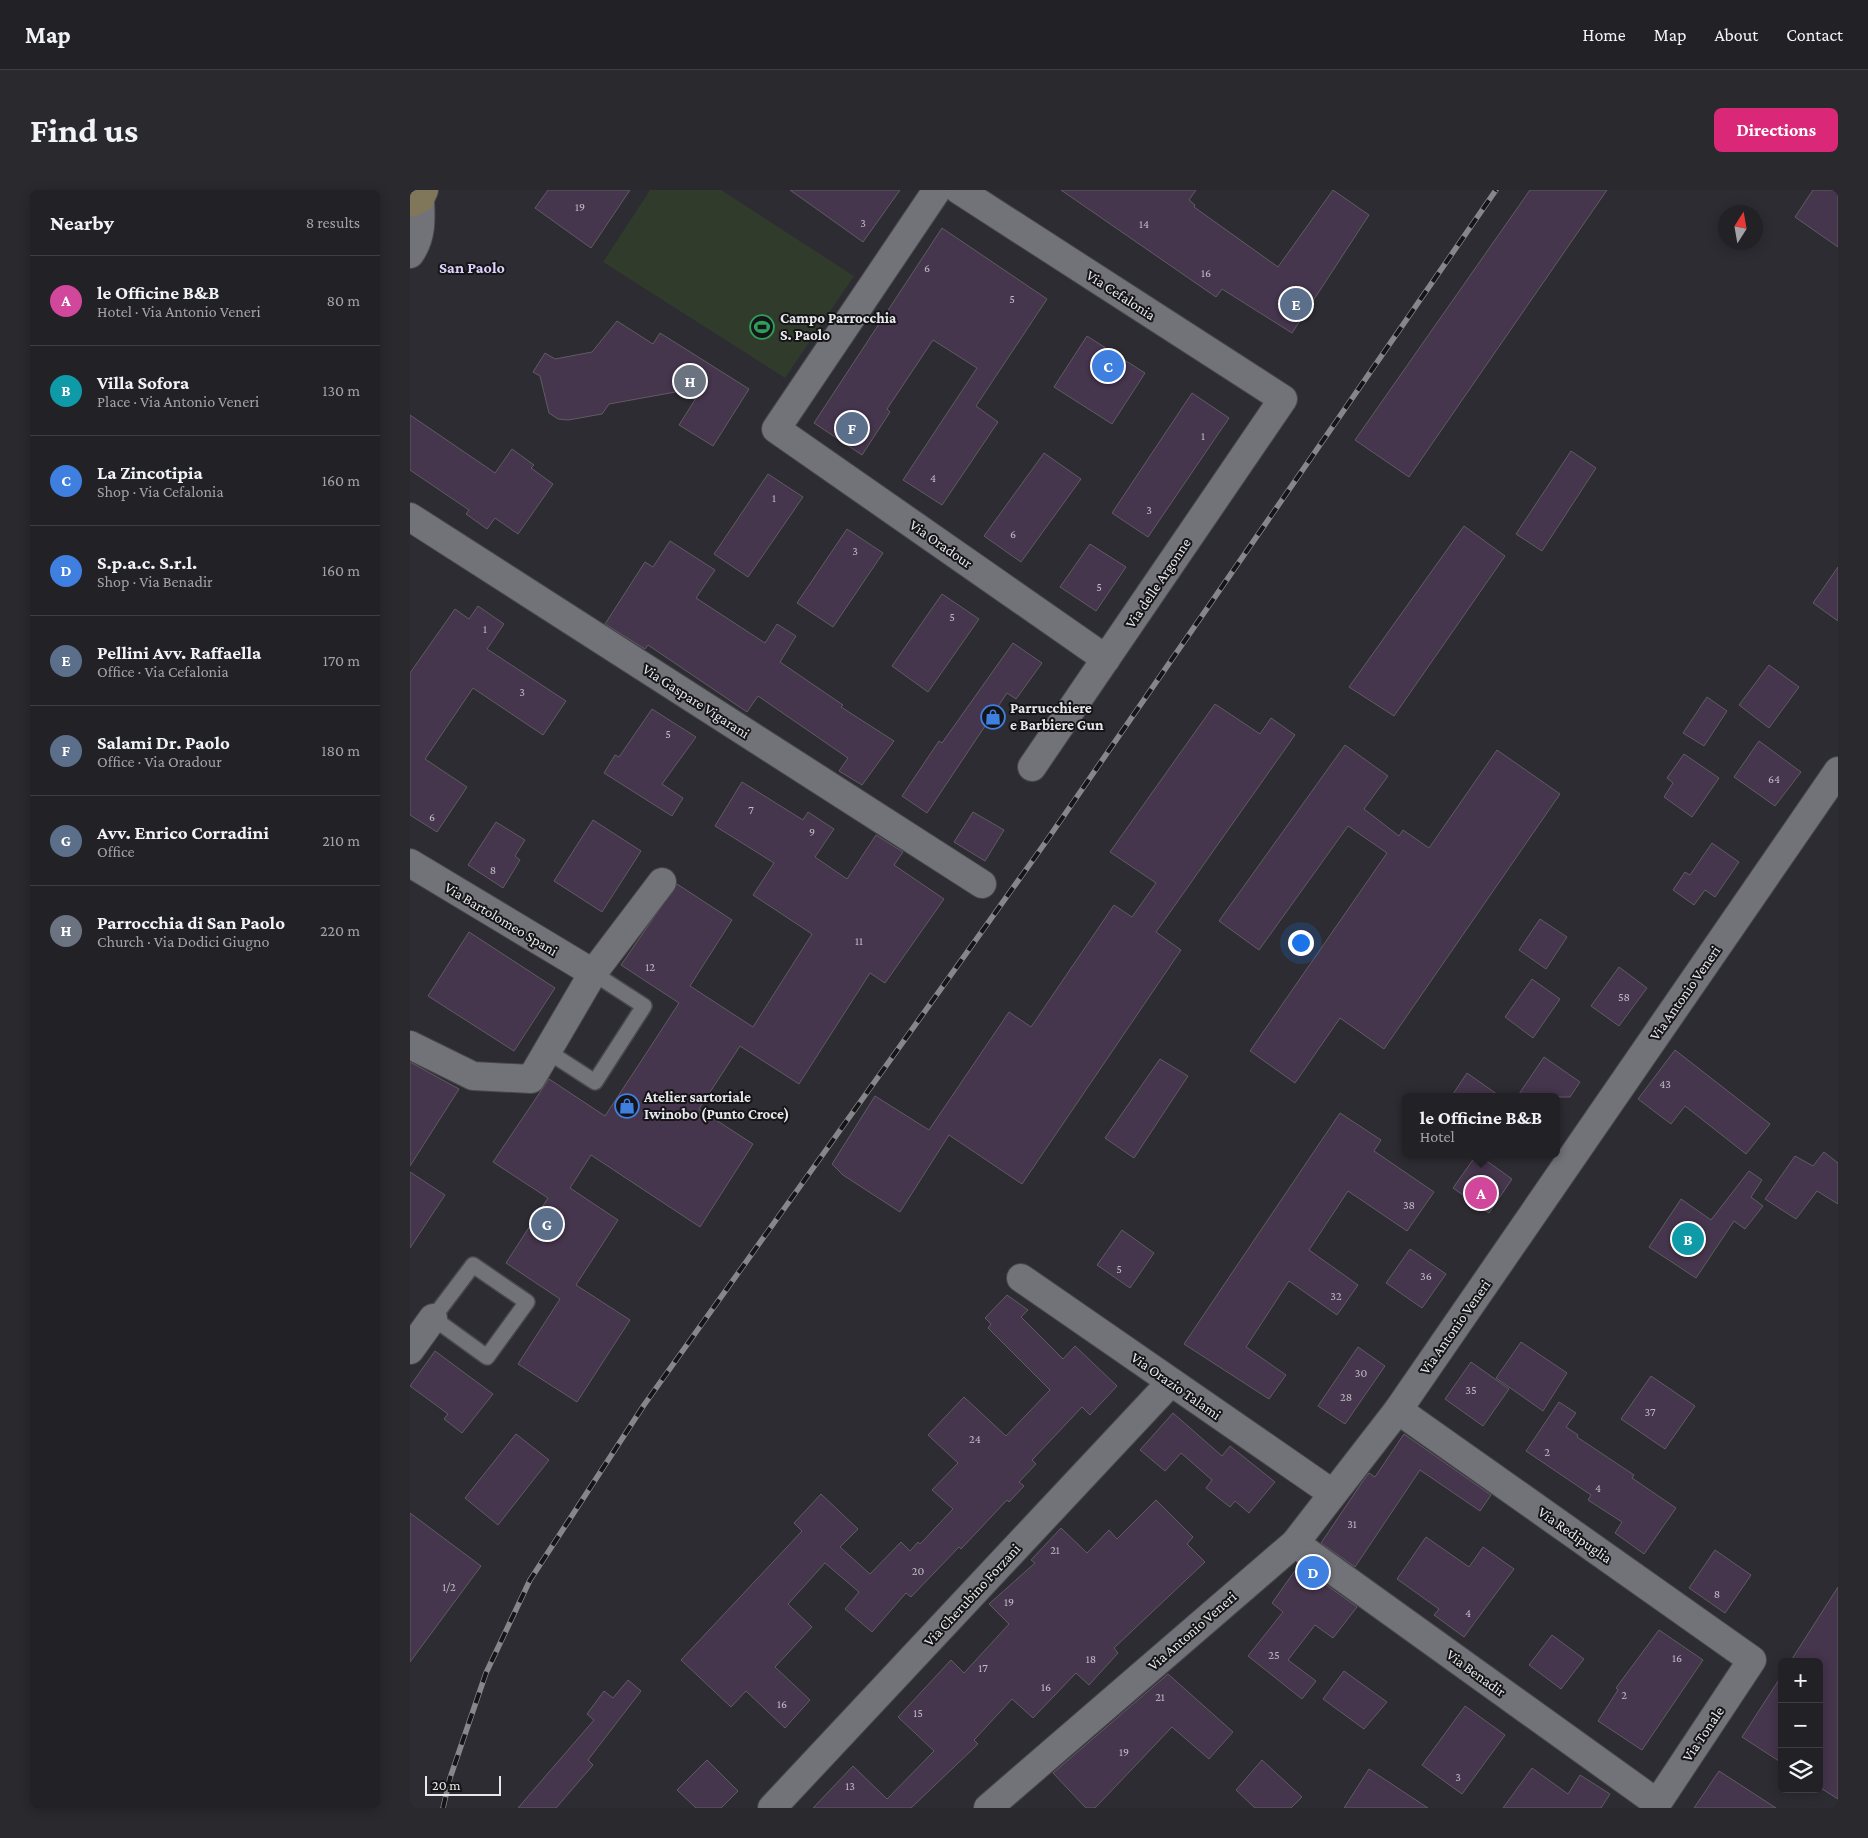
<!DOCTYPE html>
<html lang="en">
<head>
<meta charset="utf-8">
<style>
	:root { --surface:#212126; --page:#29292e; --text:#f1f3f6; --muted:#a2a3a7; --line:#3e3e43; --accent:#db2777 }
	body { margin:0; font-family:"Crimson Pro",serif; background:var(--page); color:var(--text) }
	.controls { position:absolute; right:15px; bottom:15px; display:grid; overflow:hidden; border-radius:8px; box-shadow:0 2px 12px #0003 }
	.controls button { width:45px; height:45px; display:grid; place-items:center; padding:0; border:0; border-bottom:1px solid var(--line); background:var(--surface); color:var(--text); font:25px sans-serif }
	.compass { position:absolute; left:1308px; top:15px; width:45px; height:45px; border-radius:50%; background:var(--surface); box-shadow:0 2px 12px #0003; rotate:11deg }
	.scale { position:absolute; left:15px; bottom:12px; width:76px; box-sizing:border-box; padding-left:5px; border:2px solid #e8e8ec; border-top:0; font-size:14px; line-height:18px; white-space:nowrap; color:#e8e8ec; -webkit-text-stroke:4px #151417; paint-order:stroke }
	.you { position:absolute; left:890px; top:752px; width:18px; height:18px; margin:-12px; border:4px solid #fff; border-radius:50%; background:#1a73e8; box-shadow:0 0 0 8px #1a73e833 }
	.badge { display:grid; place-items:center; width:32px; height:32px; border-radius:50%; background:var(--accent); color:#fff; font-size:16px; font-weight:700 }
	.pin { position:absolute; translate:-50% -50%; border:2px solid #fff; box-shadow:0 1px 5px #0006 }
	.popup { position:absolute; left:992px; top:903px; width:158px; height:65px; box-sizing:border-box; display:grid; place-content:center; border-radius:8px; background:var(--surface); filter:drop-shadow(0 1px 4px #0005); font-size:16px; white-space:nowrap; color:var(--muted) }
	.popup b { font-size:19px; color:var(--text) }
	.popup::after { content:''; position:absolute; left:50%; top:100%; margin-left:-10px; border:10px solid transparent; border-top-color:var(--surface) }
	.list { margin:0; padding:0; list-style:none }
	h2 { display:flex; justify-content:space-between; align-items:center; height:65px; margin:0; padding:0 20px; font-size:21px }
	h2 small { font-size:16px; font-weight:400; color:var(--muted) }
	.list li { display:grid; grid-template-columns:32px 1fr auto; gap:15px; align-items:center; box-sizing:border-box; height:90px; padding:0 20px; border-top:1px solid var(--line) }
	.list b { display:block; font-size:19px; white-space:nowrap }
	.list p { margin:0; font-size:16px; white-space:nowrap; color:var(--muted) }
	.list em { font-size:16px; font-style:normal; color:var(--muted) }
	.icon { flex:none; width:28px; height:28px; fill:none; stroke:currentColor; stroke-width:2; stroke-linecap:round; stroke-linejoin:round }
	.map { position:relative; flex:none; width:1428px; height:1618px; overflow:hidden; border-radius:8px }
	header { display:flex; align-items:center; gap:30px; box-sizing:border-box; height:70px; padding:0 25px; background:var(--surface); border-bottom:1px solid var(--line) }
	header strong { font-size:24px }
	nav { display:flex; gap:28px; margin-inline-start:auto; font-size:18px }
	.intro { display:flex; align-items:center; justify-content:space-between; box-sizing:border-box; height:120px; padding:0 30px }
	h1 { margin:0; font-size:35px }
	.button { padding:12px 22px; border-radius:8px; background:var(--accent); color:#fff; font-size:18px; font-weight:700 }
	main { display:flex; gap:30px; padding:0 30px }
	aside { flex:1; background:var(--surface); border-radius:8px; box-shadow:0 2px 12px #0003 }
	.map>svg:first-child { display:block }
	.green { fill:#303b2c }
	.building { fill:#45354d; stroke:#605c62 }
	.lines { fill:none; stroke-linecap:round; stroke-linejoin:round }
	.lane-casing { stroke:#47474c; stroke-width:18 }
	.street-casing { stroke:#47474c; stroke-width:30 }
	.secondary-casing { stroke:#47474c; stroke-width:30 }
	.lane { stroke:#727279; stroke-width:15 }
	.street { stroke:#727279; stroke-width:28 }
	.secondary { stroke:#80775b; stroke-width:28 }
	.rail-casing { stroke:#86868b; stroke-width:5.5 }
	.rail { stroke:#151417; stroke-width:4; stroke-dasharray:11; stroke-linecap:butt }
	.labels { text-anchor:middle; stroke-width:4; stroke-linejoin:round; paint-order:stroke }
	.number-label { font-size:12px; fill:#bfbbc4 }
	.street-label { font-size:15px; fill:#e8e8ec; stroke:#151417 }
	.poi-label { font-size:15px; font-weight:bold; fill:#e8e8ec; stroke:#151417; text-anchor:start }
	.neighbourhood-label { font-size:16px; font-weight:bold; fill:#dbd1fc; stroke:#151417 }
</style>
</head>
<body>
<header>
<strong>Map</strong>
<nav><a>Home</a><a>Map</a><a>About</a><a>Contact</a></nav>
</header>
<div class="intro"><h1>Find us</h1><a class="button">Directions</a></div>
<main>
<aside>
<h2>Nearby<small>8 results</small></h2>
<ul class="list">
<li><span class="badge" style="background:#d1479c">A</span><div><b>le Officine B&amp;B</b><p>Hotel · Via Antonio Veneri</p></div><em>80 m</em></li>
<li><span class="badge" style="background:#0f9aa8">B</span><div><b>Villa Sofora</b><p>Place · Via Antonio Veneri</p></div><em>130 m</em></li>
<li><span class="badge" style="background:#3f7fe0">C</span><div><b>La Zincotipia</b><p>Shop · Via Cefalonia</p></div><em>160 m</em></li>
<li><span class="badge" style="background:#3f7fe0">D</span><div><b>S.p.a.c. S.r.l.</b><p>Shop · Via Benadir</p></div><em>160 m</em></li>
<li><span class="badge" style="background:#5c6f8a">E</span><div><b>Pellini Avv. Raffaella</b><p>Office · Via Cefalonia</p></div><em>170 m</em></li>
<li><span class="badge" style="background:#5c6f8a">F</span><div><b>Salami Dr. Paolo</b><p>Office · Via Oradour</p></div><em>180 m</em></li>
<li><span class="badge" style="background:#5c6f8a">G</span><div><b>Avv. Enrico Corradini</b><p>Office</p></div><em>210 m</em></li>
<li><span class="badge" style="background:#6b7280">H</span><div><b>Parrocchia di San Paolo</b><p>Church · Via Dodici Giugno</p></div><em>220 m</em></li>
</ul>
</aside>
<div class="map">
<svg width="1428" height="1618" viewBox="0 0 1428 1618">
	<rect width="100%" height="100%" fill="#2c2c32"/>
	<!-- green -->
	<polygon class="green" points="240,0 311,0 444,86 375,188 193,72"/>
	<!-- building -->
	<g class="building">
		<polygon points="138,0 220,0 181,58 125,18"/>
		<polygon points="380,0 490,0 453,52"/>
		<polygon points="651,0 786,0 779,10 785,15 784,17 868,77 923,0 959,25 882,143 812,99 806,107"/>
		<polygon points="1120,0 1197,0 999,287 945,250"/>
		<polygon points="1403,0 1428,0 1428,57 1385,27"/>
		<polygon points="532,38 637,109 566,216 588,232 532,315 493,290 567,178 523,150 477,219 480,222 452,265 404,233"/>
		<polygon points="207,131 243,154 250,143 339,199 303,256 269,235 293,197 199,214 192,224 158,230 148,229 139,223 130,186 123,182 135,163 145,169 182,162"/>
		<polygon points="677,146 735,183 702,234 644,197"/>
		<polygon points="782,203 819,228 738,347 702,323"/>
		<polygon points="0,225 85,283 102,259 124,275 121,278 143,294 108,344 85,328 77,339 56,324 59,320 0,280"/>
		<polygon points="1161,261 1186,278 1132,361 1106,344"/>
		<polygon points="634,263 671,289 611,372 574,346"/>
		<polygon points="358,284 393,307 338,387 304,364"/>
		<polygon points="1054,336 1095,366 984,526 939,497"/>
		<polygon points="437,339 473,363 423,437 387,413"/>
		<polygon points="260,351 305,380 286,408 355,453 367,434 386,446 370,472 433,515 431,517 484,551 452,595 429,581 438,568 348,506 337,522 238,455 235,459 195,434 235,372 243,377"/>
		<polygon points="680,354 716,377 686,421 650,397"/>
		<polygon points="1428,377 1428,431 1403,413"/>
		<polygon points="532,404 569,429 518,502 482,476"/>
		<polygon points="68,416 94,434 77,459 156,511 133,545 63,498 15,569 57,597 27,642 0,625 0,483 45,419 59,429"/>
		<polygon points="603,453 632,473 606,509 597,503 517,623 492,606 529,551 532,553"/>
		<polygon points="1359,475 1389,497 1359,538 1329,515"/>
		<polygon points="1297,507 1317,521 1294,556 1273,543"/>
		<polygon points="805,514 850,544 861,528 885,545 746,742 771,760 612,994 539,945 490,1022 433,985 422,974 465,906 519,940 599,822 621,837 704,715 722,727 746,693 700,662"/>
		<polygon points="242,519 286,547 252,594 273,608 262,626 194,583 205,565 209,567"/>
		<polygon points="1349,551 1391,582 1365,616 1324,587"/>
		<polygon points="935,555 978,586 954,619 989,646 993,640 1019,658 1087,560 1150,604 974,859 930,828 885,893 840,861 977,663 938,636 849,760 809,731"/>
		<polygon points="1274,564 1309,588 1282,627 1254,607 1263,593 1257,588"/>
		<polygon points="332,592 393,630 398,622 424,639 405,667 437,689 466,645 493,662 484,675 534,709 475,793 460,783 389,894 330,856 289,919 343,954 290,1037 181,965 160,998 208,1030 166,1095 220,1130 167,1212 108,1174 150,1109 96,1073 138,1008 83,972 139,889 195,926 226,879 269,813 211,775 267,694 322,730 280,796 343,837 402,744 343,705 364,673 305,636"/>
		<polygon points="563,622 594,640 575,671 544,652"/>
		<polygon points="183,630 231,661 192,722 144,691"/>
		<polygon points="86,632 115,650 105,666 110,670 93,698 58,675"/>
		<polygon points="1302,653 1329,672 1305,707 1295,700 1284,715 1263,700 1275,682 1280,685"/>
		<polygon points="1130,729 1157,747 1136,779 1109,760"/>
		<polygon points="59,742 145,798 104,861 18,806"/>
		<polygon points="1209,777 1237,798 1209,836 1181,816"/>
		<polygon points="1122,789 1150,809 1123,848 1095,827"/>
		<polygon points="1265,860 1360,934 1336,964 1275,916 1261,934 1228,909"/>
		<polygon points="1134,867 1170,892 1160,907 1107,907"/>
		<polygon points="750,869 778,886 724,968 695,948"/>
		<polygon points="0,872 49,899 0,976"/>
		<polygon points="1057,883 1091,907 1041,907"/>
		<polygon points="930,923 971,950 964,961 1024,1002 997,1041 938,1001 899,1060 948,1095 927,1125 879,1091 836,1157 876,1185 859,1209 774,1154"/>
		<polygon points="1414,962 1428,973 1428,1014 1407,1001 1386,1029 1355,1009 1385,966 1403,976"/>
		<polygon points="1067,964 1102,989 1079,1023 1043,998"/>
		<polygon points="1339,981 1352,990 1341,1007 1353,1016 1335,1039 1324,1031 1286,1088 1239,1057 1271,1009 1301,1030"/>
		<polygon points="0,982 35,1005 0,1058"/>
		<polygon points="712,1040 744,1063 720,1098 687,1075"/>
		<polygon points="1000,1059 1036,1084 1012,1118 976,1093"/>
		<polygon points="597,1105 618,1120 611,1127 653,1169 665,1156 707,1196 680,1225 672,1217 622,1270 626,1274 609,1292 614,1296 599,1312 597,1310 551,1359 549,1357 501,1407 496,1403 462,1442 435,1419 449,1402 415,1373 378,1414 402,1437 365,1477 400,1510 375,1538 336,1501 321,1517 271,1470 392,1341 384,1333 411,1304 448,1339 430,1357 460,1384 491,1352 500,1361 508,1352 510,1354 543,1319 522,1300 548,1273 518,1245 554,1207 596,1246 640,1200 578,1138 581,1134 575,1128"/>
		<polygon points="1111,1152 1157,1183 1133,1221 1086,1188"/>
		<polygon points="948,1157 975,1176 935,1234 908,1216"/>
		<polygon points="25,1161 83,1204 52,1243 34,1229 38,1224 0,1196"/>
		<polygon points="1061,1172 1099,1199 1073,1236 1035,1209"/>
		<polygon points="1241,1186 1285,1216 1255,1259 1211,1229"/>
		<polygon points="1149,1212 1166,1223 1156,1237 1168,1245 1167,1247 1224,1285 1222,1288 1266,1318 1234,1364 1205,1343 1212,1332 1178,1310 1181,1305 1116,1261"/>
		<polygon points="763,1223 812,1266 820,1256 865,1292 839,1323 825,1311 820,1317 796,1298 802,1290 771,1263 755,1281 730,1260"/>
		<polygon points="106,1244 139,1270 88,1335 55,1308"/>
		<polygon points="994,1244 1081,1305 1070,1321 1010,1280 945,1377 911,1353 955,1288 959,1283 965,1287"/>
		<polygon points="746,1310 783,1347 777,1354 795,1372 704,1458 708,1463 679,1495 666,1483 623,1528 602,1509 564,1550 568,1554 501,1618 403,1618 443,1576 477,1609 524,1561 488,1527 541,1470 554,1483 599,1434 579,1414 625,1373 621,1370 651,1338 677,1363 699,1340 707,1349"/>
		<polygon points="0,1323 71,1376 0,1472"/>
		<polygon points="1016,1347 1059,1377 1073,1357 1104,1379 1054,1447 1024,1425 1029,1419 987,1389"/>
		<polygon points="1305,1360 1341,1385 1315,1423 1279,1398"/>
		<polygon points="889,1375 947,1417 923,1448 905,1435 878,1470 906,1491 892,1509 838,1466 873,1422 862,1413"/>
		<polygon points="1428,1397 1428,1609 1409,1597 1409,1472 1380,1472"/>
		<polygon points="1249,1440 1293,1470 1232,1560 1188,1531 1208,1500 1206,1498"/>
		<polygon points="1142,1445 1174,1469 1151,1499 1119,1475"/>
		<polygon points="934,1481 977,1512 954,1539 913,1509"/>
		<polygon points="758,1484 823,1542 799,1569 762,1537 685,1618 676,1618 643,1583"/>
		<polygon points="1372,1485 1372,1573 1332,1547"/>
		<polygon points="218,1490 231,1501 178,1570 183,1575 146,1618 108,1618 184,1530 177,1524 194,1501 203,1508"/>
		<polygon points="1055,1516 1095,1545 1052,1604 1012,1575"/>
		<polygon points="297,1570 328,1601 311,1618 286,1618 267,1600"/>
		<polygon points="852,1570 892,1607 881,1618 845,1618 826,1600"/>
		<polygon points="1122,1578 1158,1604 1170,1585 1200,1604 1191,1618 1093,1618"/>
		<polygon points="959,1579 1018,1618 934,1618"/>
		<polygon points="1309,1581 1366,1618 1284,1618"/>
	</g>
	<g class="lines">
		<!-- lane casing -->
		<g class="lane-casing">
			<g id="lane">
				<polyline points="137,861 185,892 234,816 183,783"/>
				<polygon points="63,1075 117,1112 77,1167 23,1128"/>
			</g>
		</g>
		<!-- street casing -->
		<g class="street-casing">
			<g id="street">
				<polyline points="527,0 366,239 696,469"/>
				<polyline points="549,0 873,209 622,577"/>
				<path d="M0,64C12,47 11,29 10,9"/>
				<polyline points="0,327 572,694"/>
				<polyline points="0,673 183,783"/>
				<polyline points="0,855 63,886 121,889 183,783 252,692"/>
				<polyline points="611,1088 922,1303"/>
				<polyline points="0,1160 23,1128"/>
				<polyline points="988,1220 1342,1470 1244,1618"/>
				<polyline points="885,1353 1247,1613"/>
				<polyline points="362,1618 761,1192"/>
				<polyline points="578,1618 885,1353 988,1220 1428,581"/>
			</g>
		</g>
		<!-- secondary casing -->
		<g class="secondary-casing">
			<polyline id="secondary" points="0,13 10,9 14,0"/>
		</g>
		<!-- lane -->
		<use href="#lane" class="lane"/>
		<!-- street -->
		<use href="#street" class="street"/>
		<!-- secondary -->
		<use href="#secondary" class="secondary"/>
		<!-- rail casing -->
		<g class="rail-casing">
			<polyline id="rail" points="33,1618 40,1588 76,1483 120,1390 234,1215 635,653 1086,0"/>
		</g>
		<!-- rail -->
		<use href="#rail" class="rail"/>
	</g>
	<!-- icons -->
	<defs>
		<g id="stadium-ring" transform="scale(1.25)"><circle r="9.5" fill="#151417" stroke="#2e9e5b" stroke-width="1.5"/><path d="M0-5a6.5 5 0 1 0 0 10a6.5 5 0 1 0 0-10ZM-3.5-1.8h7v3.6h-7Z" fill="#2e9e5b"/></g>
		<g id="shop-ring" transform="scale(1.25)"><circle r="9.5" fill="#151417" stroke="#3f7fe0" stroke-width="1.5"/><path d="M-5-2.5h2.3a2.7 3.5 0 0 1 5.4 0H5L5.5 6h-11ZM-1.5-2.5h3a1.5 2.3 0 0 0-3 0Z" fill="#3f7fe0"/></g>
	</defs>
	<g fill-rule="evenodd">
		<use href="#stadium-ring" x="352" y="137"/>
		<use href="#shop-ring" x="583" y="527"/>
		<use href="#shop-ring" x="217" y="916"/>
	</g>
	<g class="labels">
		<!-- number labels -->
		<g class="number-label">
			<text x="170" y="21">19</text>
			<text x="453" y="37">3</text>
			<text x="734" y="38">14</text>
			<text x="517" y="82">6</text>
			<text x="796" y="87">16</text>
			<text x="602" y="113">5</text>
			<text x="793" y="250">1</text>
			<text x="523" y="292">4</text>
			<text x="364" y="312">1</text>
			<text x="739" y="324">3</text>
			<text x="603" y="348">6</text>
			<text x="445" y="365">3</text>
			<text x="689" y="401">5</text>
			<text x="542" y="431">5</text>
			<text x="75" y="443">1</text>
			<text x="112" y="506">3</text>
			<text x="258" y="548">5</text>
			<text x="1364" y="593">64</text>
			<text x="341" y="624">7</text>
			<text x="22" y="631">6</text>
			<text x="402" y="646">9</text>
			<text x="83" y="684">8</text>
			<text x="449" y="755">11</text>
			<text x="240" y="781">12</text>
			<text x="1214" y="811">58</text>
			<text x="1255" y="898">43</text>
			<text x="999" y="1019">38</text>
			<text x="709" y="1083">5</text>
			<text x="1016" y="1090">36</text>
			<text x="926" y="1110">32</text>
			<text x="951" y="1187">30</text>
			<text x="1061" y="1204">35</text>
			<text x="936" y="1211">28</text>
			<text x="1240" y="1226">37</text>
			<text x="565" y="1253">24</text>
			<text x="1137" y="1266">2</text>
			<text x="1188" y="1302">4</text>
			<text x="942" y="1338">31</text>
			<text x="645" y="1364">21</text>
			<text x="508" y="1385">20</text>
			<text x="39" y="1401">1/2</text>
			<text x="1307" y="1408">8</text>
			<text x="599" y="1416">19</text>
			<text x="1058" y="1427">4</text>
			<text x="864" y="1469">25</text>
			<text x="1267" y="1472">16</text>
			<text x="681" y="1473">18</text>
			<text x="573" y="1482">17</text>
			<text x="636" y="1501">16</text>
			<text x="1214" y="1509">2</text>
			<text x="750" y="1511">21</text>
			<text x="372" y="1518">16</text>
			<text x="508" y="1527">15</text>
			<text x="714" y="1566">19</text>
			<text x="1048" y="1591">3</text>
			<text x="440" y="1600">13</text>
		</g>
		<!-- street labels -->
		<g class="street-label">
			<text transform="translate(711 105) rotate(33)" y="5">Via Cefalonia</text>
			<text transform="translate(531 354) rotate(35)" y="5">Via Oradour</text>
			<text transform="translate(748 393) rotate(-56)" y="5">Via delle Argonne</text>
			<text transform="translate(286 511) rotate(33)" y="5">Via Gaspare Vigarani</text>
			<text transform="translate(91 729) rotate(31)" y="5">Via Bartolomeo Spani</text>
			<text transform="translate(1275 803) rotate(-55)" y="5">Via Antonio Veneri</text>
			<text transform="translate(1045 1137) rotate(-55)" y="5">Via Antonio Veneri</text>
			<text transform="translate(766 1196) rotate(35)" y="5">Via Orazio Talami</text>
			<text transform="translate(1165 1345) rotate(35)" y="5">Via Redipuglia</text>
			<text transform="translate(562 1405) rotate(-47)" y="5">Via Cherubino Forzani</text>
			<text transform="translate(782 1441) rotate(-41)" y="5">Via Antonio Veneri</text>
			<text transform="translate(1066 1483) rotate(36)" y="5">Via Benadir</text>
			<text transform="translate(1293 1544) rotate(-56)" y="5">Via Tonale</text>
		</g>
		<!-- poi labels -->
		<g class="poi-label">
			<text x="370" y="133">Campo Parrocchia<tspan x="370" dy="17">S. Paolo</tspan></text>
			<text x="600" y="523">Parrucchiere<tspan x="600" dy="17">e Barbiere Gun</tspan></text>
			<text x="234" y="912">Atelier sartoriale<tspan x="234" dy="17">Iwinobo (Punto Croce)</tspan></text>
		</g>
		<!-- neighbourhood labels -->
		<g class="neighbourhood-label">
			<text x="62" y="83">San Paolo</text>
		</g>
	</g>
</svg>
<div class="controls">
<button>+</button>
<button>−</button>
<button><svg class="icon" aria-label="layers" viewBox="0 0 24 24"><path d="M12 4l9 5-9 5-9-5zM3 14l9 5 9-5"/></svg></button>
</div>
<svg class="compass" viewBox="-18 -18 36 36"><path d="M0-13l5 13h-10z" fill="#e53935"/><path d="M0 13l5-13h-10z" fill="#a2a3a7"/></svg>
<div class="scale">20 m</div>
<div class="you"></div>
<div class="pin badge" style="left:1071px;top:1003px;background:#d1479c">A</div>
<div class="popup"><b>le Officine B&amp;B</b>Hotel</div>
<div class="pin badge" style="left:1278px;top:1049px;background:#0f9aa8">B</div>
<div class="pin badge" style="left:698px;top:176px;background:#3f7fe0">C</div>
<div class="pin badge" style="left:903px;top:1382px;background:#3f7fe0">D</div>
<div class="pin badge" style="left:886px;top:114px;background:#5c6f8a">E</div>
<div class="pin badge" style="left:442px;top:238px;background:#5c6f8a">F</div>
<div class="pin badge" style="left:137px;top:1034px;background:#5c6f8a">G</div>
<div class="pin badge" style="left:280px;top:191px;background:#6b7280">H</div>
</div>
</main>
</body>
</html>
